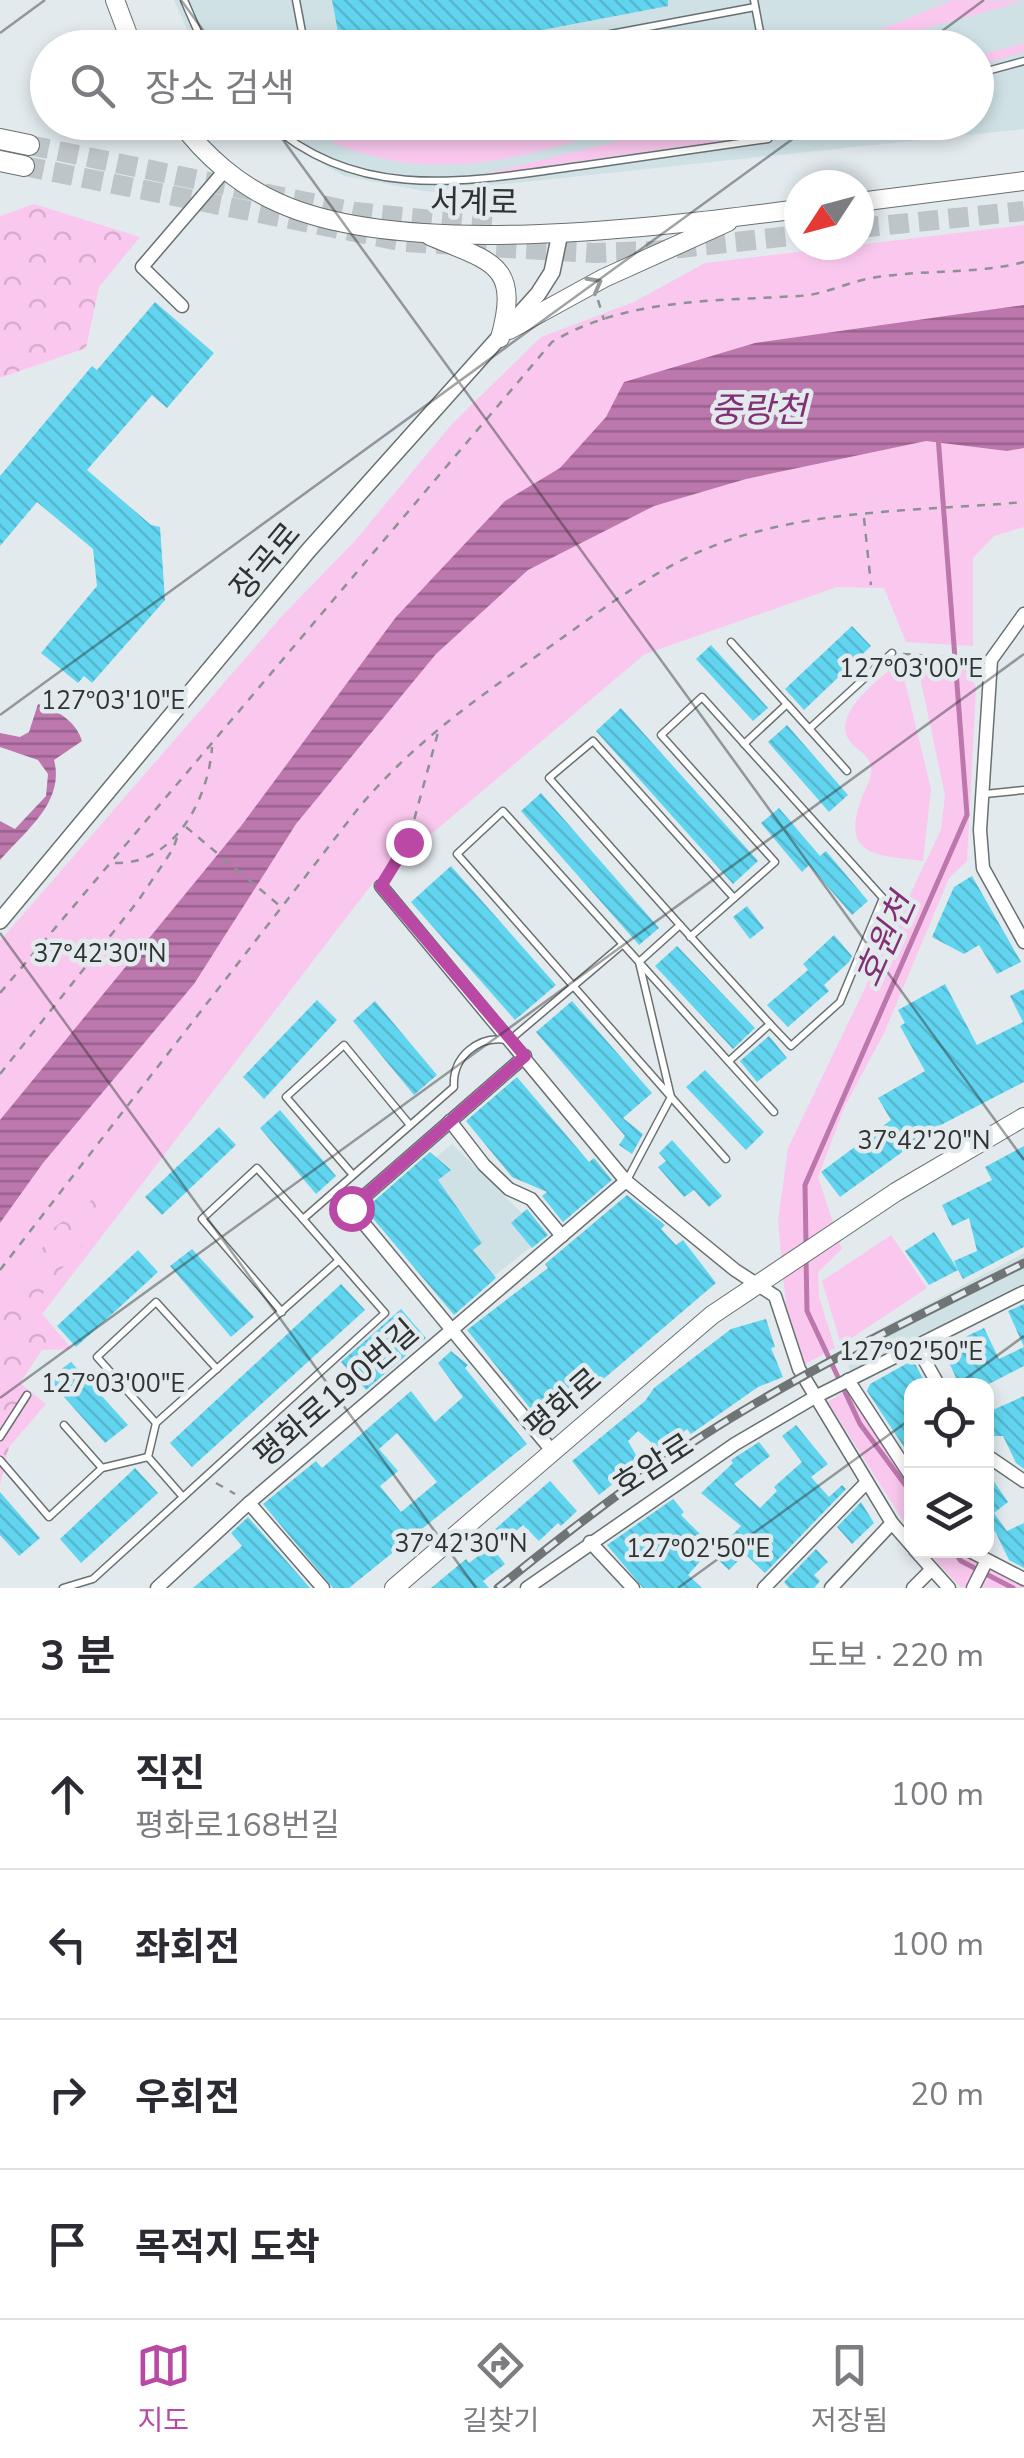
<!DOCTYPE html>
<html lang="ko">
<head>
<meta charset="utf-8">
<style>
	:root { --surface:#fff; --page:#f2f2f3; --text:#2b2b33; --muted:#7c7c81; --line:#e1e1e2; --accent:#b949a5 }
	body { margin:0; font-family:"Nunito Sans","Noto Sans KR",sans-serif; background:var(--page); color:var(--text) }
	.controls { position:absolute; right:30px; bottom:30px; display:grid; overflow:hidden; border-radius:20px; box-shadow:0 5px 15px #0003 }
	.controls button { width:90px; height:90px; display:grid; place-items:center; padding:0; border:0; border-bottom:2px solid var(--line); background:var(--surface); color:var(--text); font:50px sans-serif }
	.compass { position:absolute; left:784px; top:170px; width:90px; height:90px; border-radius:50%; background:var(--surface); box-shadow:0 5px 15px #0003; rotate:234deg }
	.stop { position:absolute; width:30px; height:30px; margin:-22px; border:8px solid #b949a5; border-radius:50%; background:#fff }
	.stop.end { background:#b949a5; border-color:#fff; box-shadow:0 2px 10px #0008 }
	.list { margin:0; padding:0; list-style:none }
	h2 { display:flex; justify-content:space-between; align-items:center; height:130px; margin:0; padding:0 40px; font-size:42px }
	h2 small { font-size:32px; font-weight:400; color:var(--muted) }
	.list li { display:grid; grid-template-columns:65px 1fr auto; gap:30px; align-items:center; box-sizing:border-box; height:150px; padding:0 40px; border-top:2px solid var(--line) }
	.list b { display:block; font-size:38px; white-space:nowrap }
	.list p { margin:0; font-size:32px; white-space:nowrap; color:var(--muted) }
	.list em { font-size:32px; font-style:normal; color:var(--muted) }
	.icon { flex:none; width:55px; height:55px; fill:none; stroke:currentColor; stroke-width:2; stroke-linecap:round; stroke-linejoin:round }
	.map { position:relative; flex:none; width:1024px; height:1588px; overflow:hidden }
	.search { position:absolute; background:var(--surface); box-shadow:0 5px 15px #0003; left:30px; right:30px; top:30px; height:110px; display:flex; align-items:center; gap:25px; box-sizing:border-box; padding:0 35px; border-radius:55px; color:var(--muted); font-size:38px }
	.sheet { height:730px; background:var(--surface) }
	nav { display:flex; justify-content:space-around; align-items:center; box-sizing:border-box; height:140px; border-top:2px solid var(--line); background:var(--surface); font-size:28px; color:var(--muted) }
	nav a { display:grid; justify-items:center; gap:5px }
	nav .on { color:var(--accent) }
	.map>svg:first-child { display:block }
	.built { fill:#cfe1e5 }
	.green { fill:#fac8ee }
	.forest { fill:url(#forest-crowns) }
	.water { fill:url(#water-rules) }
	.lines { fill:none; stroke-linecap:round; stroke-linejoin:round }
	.stream { stroke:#bc77ad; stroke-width:5 }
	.building { fill:url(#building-back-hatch); fill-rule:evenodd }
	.trunk-tunnel { stroke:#bec5c8; stroke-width:20; stroke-dasharray:20 10; stroke-linecap:butt }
	.service-casing { stroke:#687071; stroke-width:9 }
	.minor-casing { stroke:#687071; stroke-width:15 }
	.tertiary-casing { stroke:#687071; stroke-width:18 }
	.secondary-casing { stroke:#687071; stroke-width:20 }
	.trunk-casing { stroke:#687071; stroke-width:22 }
	.path { stroke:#8c9193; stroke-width:2.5; stroke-dasharray:8 8; stroke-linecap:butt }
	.service { stroke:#fff; stroke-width:6 }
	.minor { stroke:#fff; stroke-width:12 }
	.tertiary { stroke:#fff; stroke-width:15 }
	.secondary { stroke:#fff; stroke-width:18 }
	.trunk { stroke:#fff; stroke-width:20 }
	.rail-casing { stroke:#6f7475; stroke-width:9 }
	.rail { stroke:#e2eaed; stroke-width:5; stroke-dasharray:15; stroke-linecap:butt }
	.oneway { stroke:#98999a }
	.route { stroke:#b949a5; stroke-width:12 }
	.ticks { fill:none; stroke:#303334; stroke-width:2.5; stroke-opacity:0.45 }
	.labels { text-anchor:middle; stroke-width:9; stroke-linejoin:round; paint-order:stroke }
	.street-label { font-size:32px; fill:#303334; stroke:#e2eaed }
	.water-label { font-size:35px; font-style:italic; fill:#823073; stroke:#e2eaed }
	.ticks-label { font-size:25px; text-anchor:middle; fill:#303334; stroke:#e2eaed; stroke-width:9; stroke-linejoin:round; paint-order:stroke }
</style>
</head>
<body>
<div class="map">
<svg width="1024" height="1588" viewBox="0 0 1024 1588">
	<defs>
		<pattern id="forest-crowns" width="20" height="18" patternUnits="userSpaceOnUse" patternTransform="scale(2.5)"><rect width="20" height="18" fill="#fac8ee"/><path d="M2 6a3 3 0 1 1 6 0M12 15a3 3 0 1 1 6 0" fill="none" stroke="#d7accd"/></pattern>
		<pattern id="water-rules" width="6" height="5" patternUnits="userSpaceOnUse" patternTransform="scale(2.5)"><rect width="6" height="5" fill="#bc77ad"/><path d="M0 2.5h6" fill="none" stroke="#99628e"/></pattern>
		<pattern id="building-back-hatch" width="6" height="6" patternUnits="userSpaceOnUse" patternTransform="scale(2.5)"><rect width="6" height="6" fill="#61d5ef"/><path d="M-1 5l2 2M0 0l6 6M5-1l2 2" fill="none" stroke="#55b7ce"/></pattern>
	</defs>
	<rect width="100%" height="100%" fill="#e2eaed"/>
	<!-- built -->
	<g class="built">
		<polygon points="174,0 1024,0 1024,129 430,192 344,176 275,137 258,123 976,122 976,48 195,47"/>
		<polygon points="452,1144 545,1236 453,1308 373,1210"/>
		<polygon points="1024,1253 1024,1283 850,1372 846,1347"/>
	</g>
	<!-- green -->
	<g class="green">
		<polygon points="953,0 1024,1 859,47 838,47"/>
		<polygon points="1024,43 1024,52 977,66 977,56"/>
		<path d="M435,122H631V123C529,158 435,186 330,142Z"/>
		<polygon points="764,122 756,136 481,175 690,123"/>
		<polygon points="1024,225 1024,527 994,536 973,558 973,646 906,642 884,588 837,587 645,654 372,884 0,1369 0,941 282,616 353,543 452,424 541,337 634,302 705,263"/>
		<path d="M900,661L931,789L923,861C879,855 839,858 862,797C866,787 872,779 871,768C870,756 860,752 853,745C825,717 880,679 900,661Z"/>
		<polygon points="917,663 967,667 976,688 967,861 949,878 885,1031 845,1106 818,1177 842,1249 818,1272 819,1297 835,1348 805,1364 786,1305 778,1221 788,1148 941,830 945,795"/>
		<polygon points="891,1235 927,1288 841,1345 822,1281"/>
		<polygon points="848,1389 911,1485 911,1533 828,1402"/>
		<polygon points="927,1551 960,1551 1024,1583 1024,1588 960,1587"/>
	</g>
	<!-- forest -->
	<g class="forest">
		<polygon points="34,204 140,237 99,287 86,348 0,378 0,216"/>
		<polygon points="115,1183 125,1197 46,1287 37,1308 72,1349 42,1350 20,1383 46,1404 9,1447 0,1485 0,1318 55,1227"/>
	</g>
	<!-- water -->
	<g class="water">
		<polygon points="1024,305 1024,448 1007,451 926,441 746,479 654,506 528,570 436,654 296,824 194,984 43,1163 0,1223 0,1120 241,826 396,617 505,501 560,468 606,417 624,382 755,343"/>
		<path d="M38,704C56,709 77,722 82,741L54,760C65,802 26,830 0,860V821L15,829L46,796L48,774L38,760L0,747V733L20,737L29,732Z"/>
	</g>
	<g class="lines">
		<!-- stream -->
		<g class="stream">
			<polyline points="806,1245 805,1185 967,815 938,436"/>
			<polyline points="806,1256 807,1311 860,1424 912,1494"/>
			<polyline points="953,1550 961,1561 1013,1588"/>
		</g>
	</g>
	<!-- building -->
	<g class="building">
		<polygon points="332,0 668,0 668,6 447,48 341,48"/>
		<polygon points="155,302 214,353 167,408 152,395 87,470 151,525 160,527 165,600 92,683 84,676 78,683 41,653 97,586 93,549 37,502 0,546 0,476 92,366 97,370"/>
		<polygon points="852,626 871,646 804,710 785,689"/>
		<polygon points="711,645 768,708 753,721 696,659"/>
		<polygon points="621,708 758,861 733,884 596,731"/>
		<polygon points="787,725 848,795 829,812 768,742"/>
		<polygon points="541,793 659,928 639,945 521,811"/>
		<polygon points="779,808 820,856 826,851 868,901 852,915 809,865 802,872 761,823"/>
		<polygon points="451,866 556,985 515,1020 411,902"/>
		<polygon points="972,876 1021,962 997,974 979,945 964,954 932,937 954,887"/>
		<polygon points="747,906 764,928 750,939 733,917"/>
		<polygon points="834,935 852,956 849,962 824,985 829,991 788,1027 767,1005 808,970 803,964"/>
		<polygon points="677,946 755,1028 733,1049 655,966"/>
		<polygon points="945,984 977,1045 1023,1022 1010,996 1024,989 1024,1082 937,1127 840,1197 821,1172 891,1120 878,1098 925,1071 900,1026 905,1023 898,1010"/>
		<polygon points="317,1000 337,1020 264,1099 243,1077"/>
		<polygon points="375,1001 437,1075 414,1095 353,1021"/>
		<polygon points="572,1001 652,1093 623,1118 643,1134 632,1154 619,1145 625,1136 536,1032"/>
		<polygon points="769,1036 787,1058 757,1082 740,1061"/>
		<polygon points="705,1070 764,1132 746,1150 686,1087"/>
		<polygon points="517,1077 589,1162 594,1158 612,1180 563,1222 542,1196 547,1192 512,1177 466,1121"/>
		<polygon points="280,1110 336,1176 316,1194 260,1128"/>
		<polygon points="219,1127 236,1145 162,1215 145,1197"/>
		<polygon points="672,1140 722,1196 709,1207 694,1190 684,1197 658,1167 666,1161 659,1153"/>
		<polygon points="1024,1146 1024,1247 963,1279 958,1270 929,1285 905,1251 934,1232 958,1270 954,1261 977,1251 969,1218 952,1226 942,1205 992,1180 985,1167"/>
		<polygon points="430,1152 451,1170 438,1180 482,1243 473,1250 496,1278 454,1315 365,1209"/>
		<polygon points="627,1195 665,1225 661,1229 676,1245 683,1240 716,1283 546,1428 467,1330 548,1268 545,1264"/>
		<polygon points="527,1209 548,1235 532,1248 511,1223"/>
		<polygon points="192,1249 254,1317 231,1337 170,1266"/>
		<polygon points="138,1250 158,1272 76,1347 57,1326"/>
		<polygon points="341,1284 365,1310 192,1467 170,1443"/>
		<polygon points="1024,1304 1024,1347 1008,1311"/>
		<polygon points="401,1309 426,1338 366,1390 341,1362"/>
		<polygon points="766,1319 775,1347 771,1348 783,1377 758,1387 691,1434 687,1429 661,1451 638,1431 628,1441 640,1462 599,1495 572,1461 645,1401 654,1388 731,1329"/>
		<polygon points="984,1328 999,1359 1024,1347 1024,1366 985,1386 960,1386 942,1348"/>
		<path d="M451,1351L468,1365L465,1368L527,1444L349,1588H333L263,1504L316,1461L322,1468L411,1391L435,1422L463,1397L438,1363ZM397,1433L437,1482L401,1512L380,1486L398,1471L379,1449Z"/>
		<polygon points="913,1360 927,1386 912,1386 912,1459 867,1391 870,1384"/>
		<polygon points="71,1362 128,1425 105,1443 48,1379"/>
		<polygon points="1024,1396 1024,1469 1016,1463 1003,1436 986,1436 986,1413"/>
		<polygon points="796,1425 828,1464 811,1477 829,1497 842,1485 846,1489 765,1573 745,1554 729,1570 713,1555 741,1526 701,1493 733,1463 731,1460 759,1442 770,1456 734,1484 760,1508 777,1491 774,1487 802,1462 782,1436"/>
		<polygon points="135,1468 158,1493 81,1563 60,1539"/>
		<polygon points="986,1470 1008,1502 994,1513 1007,1531 1024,1523 1024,1568 1009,1560 995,1531 986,1538"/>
		<polygon points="550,1481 577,1511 561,1526 558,1523 539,1541 523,1525 494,1550 505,1564 483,1581 489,1588 431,1588 466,1559 469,1563 491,1546 485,1538"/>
		<polygon points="0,1492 40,1538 19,1556 0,1535"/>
		<polygon points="673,1499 684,1512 681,1515 713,1547 688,1575 702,1588 643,1588 607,1545"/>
		<polygon points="861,1502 874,1523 852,1544 837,1527"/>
		<polygon points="248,1517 310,1588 193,1588 242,1546 231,1533"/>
		<polygon points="816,1549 828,1562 814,1575 820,1581 814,1588 789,1588 784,1582"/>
	</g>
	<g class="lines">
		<!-- trunk-tunnel -->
		<g class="trunk-tunnel">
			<polyline points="29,145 355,212 498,227"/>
			<polyline points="24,166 405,242 594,253 654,251 799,235"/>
			<polyline points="859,228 1024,211"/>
		</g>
		<!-- service casing -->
		<g class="service-casing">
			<g id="service">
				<polyline points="184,0 205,48"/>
				<polyline points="296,0 305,48"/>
				<polyline points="754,0 763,48"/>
				<polyline points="536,48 755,7"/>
				<polyline points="976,74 1024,61"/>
				<path d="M268,122C359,204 470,181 580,166C643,157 706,148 768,139L777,128L798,122"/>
				<polyline points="318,122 320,134"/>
				<polyline points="731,642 847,771 787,704 744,744"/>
				<polyline points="809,729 892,653"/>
				<polyline points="985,794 1024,790"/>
				<polyline points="680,925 549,778 593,741 734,898"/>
				<polyline points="690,937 775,862 661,735 702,697 883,898 840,1002 791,1046 770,1024"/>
				<polyline points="511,1039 623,944"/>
				<polyline points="726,1159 671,1097 639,962 680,925 770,1024 729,1061"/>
				<polyline points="353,1175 286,1097 344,1045 410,1125"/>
				<polyline points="627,1180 671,1097 457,854 503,811 774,1112"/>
				<polyline points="282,1312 202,1219 257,1168 303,1219"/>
				<polyline points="156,1423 97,1357 156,1302 217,1369"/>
				<polyline points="64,1425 102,1468"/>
				<polyline points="0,1437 27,1395"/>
				<polyline points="0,1460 49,1517 102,1468 148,1457"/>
				<polyline points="183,1497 148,1457 156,1423 338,1261"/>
				<path d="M63,1588L93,1579L385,1313L303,1219L454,1087C452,1057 478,1035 507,1040"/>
			</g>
		</g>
		<!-- minor casing -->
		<g class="minor-casing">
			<g id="minor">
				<polyline points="182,306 142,267 226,169"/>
				<polyline points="1024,614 991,660 980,830 983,868 1024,942"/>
				<polyline points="381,886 626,1181 735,1270 775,1296 799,1369 892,1523 912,1546"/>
				<polyline points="525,1056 351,1208 553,1452"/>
				<polyline points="450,1121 484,1165 509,1189 531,1199 562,1236"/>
				<polyline points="917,1347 939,1386"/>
				<polyline points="848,1380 912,1478"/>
				<polyline points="986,1455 1024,1481"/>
				<polyline points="249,1503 323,1588"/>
				<polyline points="590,1542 633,1588"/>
				<polyline points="915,1550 949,1588"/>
				<polyline points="968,1550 1024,1579"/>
				<polyline points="157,1588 249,1503 626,1181"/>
				<polyline points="527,1588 735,1444 815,1397 1024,1292"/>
				<polyline points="764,1588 867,1482"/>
				<polyline points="831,1588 892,1523"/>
				<polyline points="913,1588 931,1570"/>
				<polyline points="973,1588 986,1562"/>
			</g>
		</g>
		<!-- tertiary casing -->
		<g class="tertiary-casing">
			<polyline id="tertiary" points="0,921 308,551 538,294 552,272 560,233"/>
		</g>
		<!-- secondary casing -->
		<g class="secondary-casing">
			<g id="secondary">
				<polyline points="115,0 133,48"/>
				<path d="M180,122C205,156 240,186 279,203C405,260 661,227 799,209"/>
				<polyline points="859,202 1024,181"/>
				<path d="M430,236C491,262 521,263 500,338"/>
				<polyline points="509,330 604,278 728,222"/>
				<polyline points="394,1588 712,1315 896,1192 1024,1117"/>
			</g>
		</g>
		<!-- trunk casing -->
		<g class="trunk-casing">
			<g id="trunk">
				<polyline points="0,139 29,145"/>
				<polyline points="0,161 24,166"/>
			</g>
		</g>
		<!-- path -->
		<g class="path">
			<polyline points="598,300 604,320"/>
			<polyline points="864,518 871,585"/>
			<polyline points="903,654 975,659"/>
			<polyline points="186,827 280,906"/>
			<path d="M115,863C175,865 209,797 212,747"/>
			<polyline points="387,876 408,842 439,729"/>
			<path d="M0,993L552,342C625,298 717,301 798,296C825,295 847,282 872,278C923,269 973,275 1024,262"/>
			<polyline points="0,1074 138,901 173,849 179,832"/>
			<path d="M0,1270L357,810C412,743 478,698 548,648C613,602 673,554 752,533C838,509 935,510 1024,502"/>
			<polyline points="216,1483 235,1494"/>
		</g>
		<!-- service -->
		<use href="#service" class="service"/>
		<!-- minor -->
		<use href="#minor" class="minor"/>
		<!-- tertiary -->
		<use href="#tertiary" class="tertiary"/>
		<!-- secondary -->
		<use href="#secondary" class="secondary"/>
		<!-- trunk -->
		<use href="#trunk" class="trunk"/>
		<!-- rail casing -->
		<g class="rail-casing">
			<path id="rail" d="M498,1588C577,1524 658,1461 746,1409C836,1355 930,1310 1024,1263"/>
		</g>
		<!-- rail -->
		<use href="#rail" class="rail"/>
	</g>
	<!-- one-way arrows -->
	<defs><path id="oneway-chevron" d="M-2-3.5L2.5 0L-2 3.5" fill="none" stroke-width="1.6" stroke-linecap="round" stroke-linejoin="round" transform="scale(2.5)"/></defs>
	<use class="oneway" href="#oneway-chevron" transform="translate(595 284) rotate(-29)"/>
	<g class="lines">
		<!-- route -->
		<polyline class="route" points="351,1208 525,1056 381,886 408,842"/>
	</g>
	<!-- ticks -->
	<path class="ticks" d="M181,0L216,48M0,33L45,0M919,48L984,0M270,122L1024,1160M0,715L816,122M0,933L476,1588M956,1386L1024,1336M0,1398L1024,654M678,1588L912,1418"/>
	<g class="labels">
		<!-- street labels -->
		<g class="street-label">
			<text transform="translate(474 202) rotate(1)" y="11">서계로</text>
			<text transform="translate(265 561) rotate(-50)" y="11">장곡로</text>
			<text transform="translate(336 1393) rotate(-41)" y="11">평화로190번길</text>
			<text transform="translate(563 1403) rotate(-41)" y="11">평화로</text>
			<text transform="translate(653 1465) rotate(-33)" y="11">호암로</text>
		</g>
		<!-- water labels -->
		<g class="water-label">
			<text x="758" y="422">중랑천</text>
			<text transform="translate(885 940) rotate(-66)" y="12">호원천</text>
		</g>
	</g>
	<g class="ticks-label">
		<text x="911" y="677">127°03'00"E</text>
		<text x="113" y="709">127°03'10"E</text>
		<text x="100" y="962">37°42'30"N</text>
		<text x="924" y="1149">37°42'20"N</text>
		<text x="911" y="1360">127°02'50"E</text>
		<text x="113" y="1392">127°03'00"E</text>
		<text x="461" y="1552">37°42'30"N</text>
		<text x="698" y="1557">127°02'50"E</text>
	</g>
</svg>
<div class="controls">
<button><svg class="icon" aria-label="locate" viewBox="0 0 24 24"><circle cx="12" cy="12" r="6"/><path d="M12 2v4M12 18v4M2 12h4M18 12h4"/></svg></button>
<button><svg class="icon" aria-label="layers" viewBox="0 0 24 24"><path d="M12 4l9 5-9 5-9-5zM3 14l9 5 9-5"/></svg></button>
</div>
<svg class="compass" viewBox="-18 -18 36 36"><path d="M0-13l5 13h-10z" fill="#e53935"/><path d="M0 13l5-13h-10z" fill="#7c7c81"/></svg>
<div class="stop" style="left:351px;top:1208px"></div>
<div class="stop end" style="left:408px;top:842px"></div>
<div class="search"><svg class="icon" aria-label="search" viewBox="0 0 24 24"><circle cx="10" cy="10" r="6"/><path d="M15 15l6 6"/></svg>장소 검색</div>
</div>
<section class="sheet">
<h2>3 분<small>도보 · 220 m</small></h2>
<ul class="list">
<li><svg class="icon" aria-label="ahead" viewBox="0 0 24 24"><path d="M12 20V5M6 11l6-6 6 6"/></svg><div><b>직진</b><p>평화로168번길</p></div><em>100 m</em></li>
<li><svg class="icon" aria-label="left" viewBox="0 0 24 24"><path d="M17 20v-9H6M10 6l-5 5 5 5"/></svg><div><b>좌회전</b></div><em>100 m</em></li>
<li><svg class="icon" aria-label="right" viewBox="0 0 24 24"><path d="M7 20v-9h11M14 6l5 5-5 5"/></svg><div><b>우회전</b></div><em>20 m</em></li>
<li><svg class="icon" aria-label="arrive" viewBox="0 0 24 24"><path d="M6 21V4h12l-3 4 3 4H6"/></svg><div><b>목적지 도착</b></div></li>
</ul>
</section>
<nav>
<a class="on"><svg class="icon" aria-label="map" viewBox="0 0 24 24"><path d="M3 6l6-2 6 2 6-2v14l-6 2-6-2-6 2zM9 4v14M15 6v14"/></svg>지도</a>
<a><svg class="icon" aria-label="directions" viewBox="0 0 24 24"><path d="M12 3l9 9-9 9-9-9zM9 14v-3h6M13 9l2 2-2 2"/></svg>길찾기</a>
<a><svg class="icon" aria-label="saved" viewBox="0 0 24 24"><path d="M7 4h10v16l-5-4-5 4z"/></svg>저장됨</a>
</nav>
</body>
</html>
